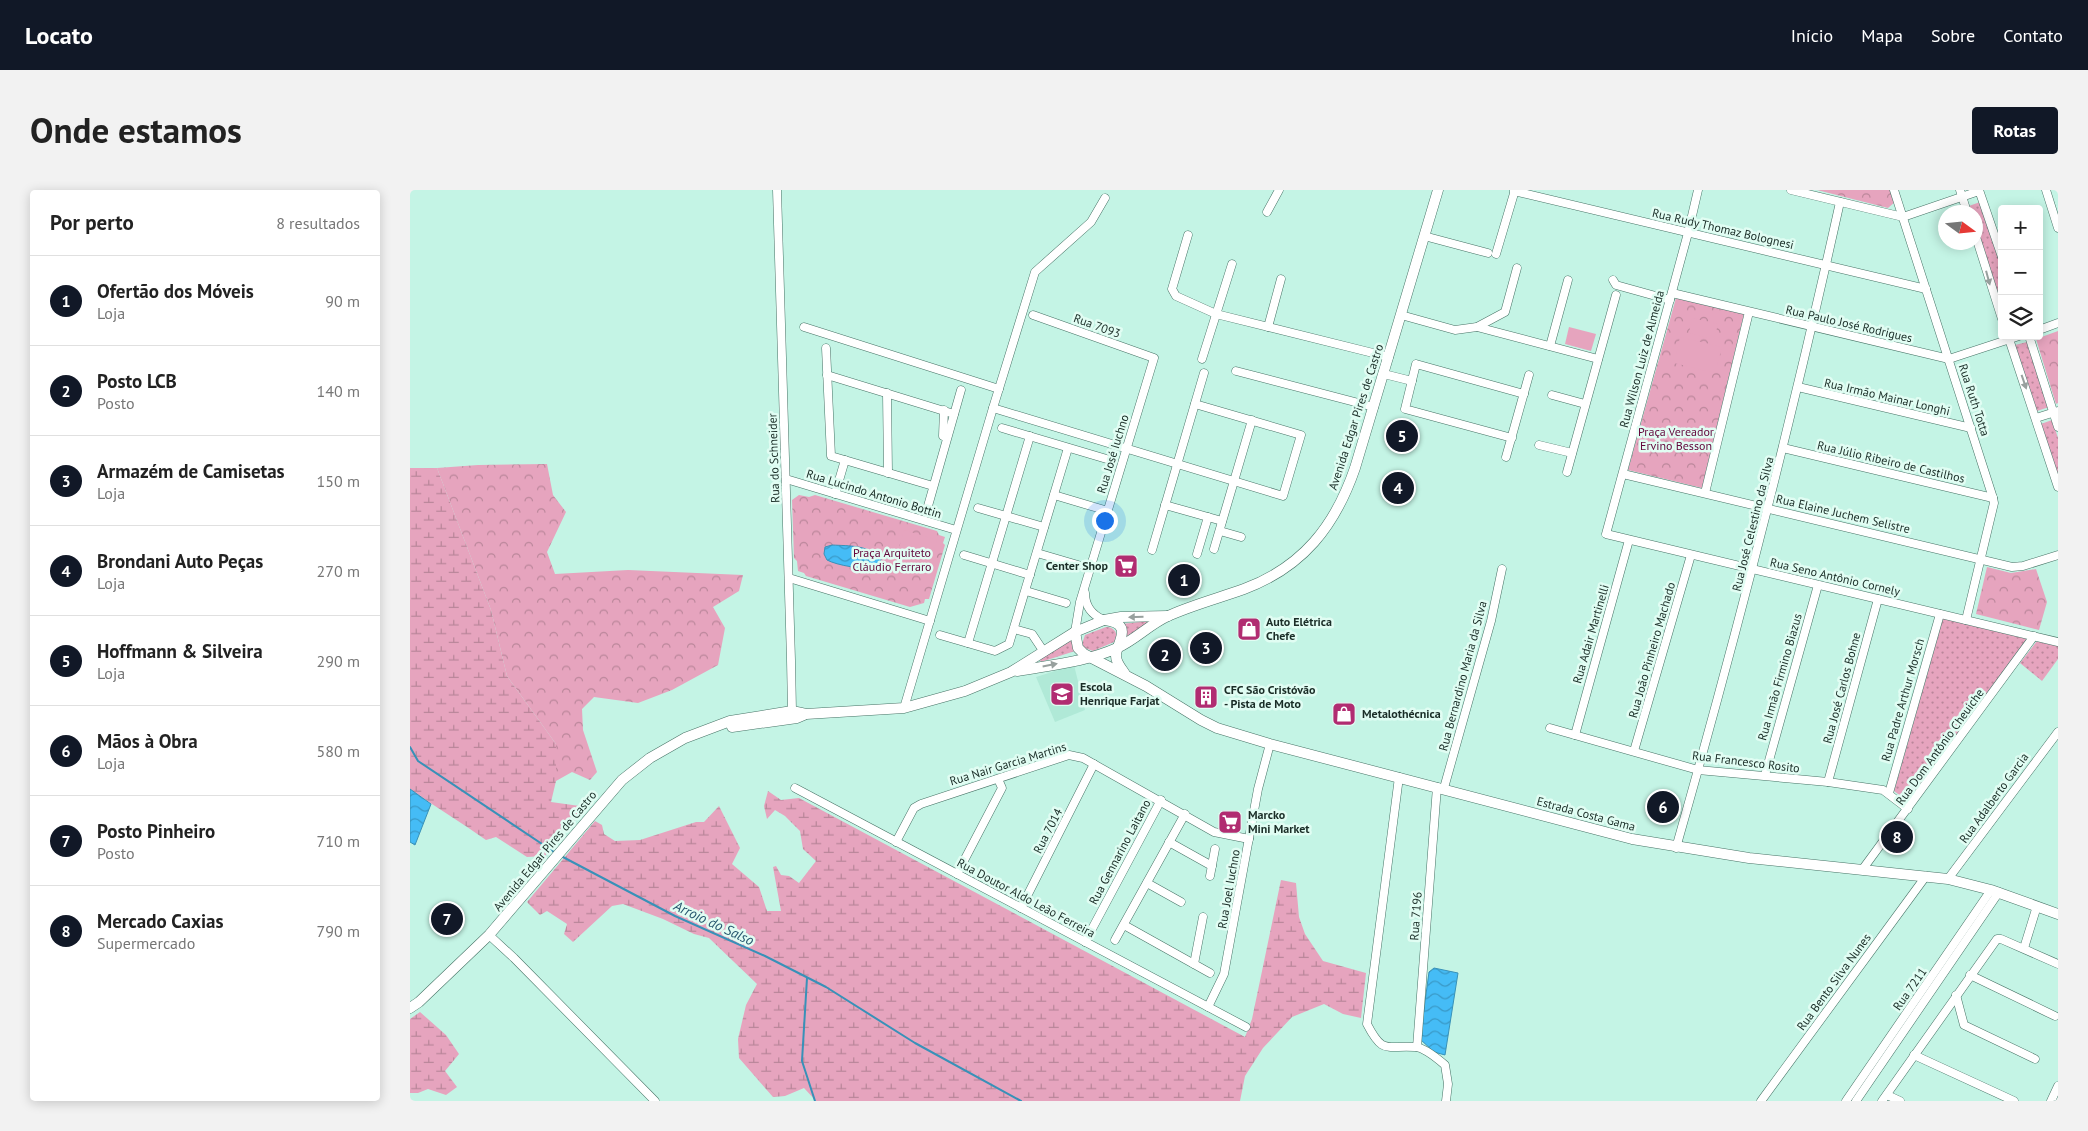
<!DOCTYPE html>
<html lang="pt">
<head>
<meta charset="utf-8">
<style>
	:root { --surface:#fff; --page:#f2f2f2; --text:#222; --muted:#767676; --line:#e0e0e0; --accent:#111827 }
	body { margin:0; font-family:"PT Sans",sans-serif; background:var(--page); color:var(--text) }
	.controls { position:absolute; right:15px; top:15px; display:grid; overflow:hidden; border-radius:5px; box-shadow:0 2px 12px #0003 }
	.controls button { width:45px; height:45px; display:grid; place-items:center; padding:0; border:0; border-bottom:1px solid var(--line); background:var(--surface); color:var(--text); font:25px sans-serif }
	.compass { position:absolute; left:1528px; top:15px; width:45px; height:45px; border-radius:50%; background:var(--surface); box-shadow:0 2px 12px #0003; rotate:105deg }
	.you { position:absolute; left:694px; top:330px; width:18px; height:18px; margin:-12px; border:4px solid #fff; border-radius:50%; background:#1a73e8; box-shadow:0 0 0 8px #1a73e833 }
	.badge { display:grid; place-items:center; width:32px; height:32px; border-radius:50%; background:var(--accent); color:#fff; font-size:16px; font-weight:700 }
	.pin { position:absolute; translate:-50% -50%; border:2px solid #fff; box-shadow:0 1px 5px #0006 }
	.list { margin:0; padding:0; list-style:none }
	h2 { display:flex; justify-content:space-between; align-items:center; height:65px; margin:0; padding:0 20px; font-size:21px }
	h2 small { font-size:16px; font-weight:400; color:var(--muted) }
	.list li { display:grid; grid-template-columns:32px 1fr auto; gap:15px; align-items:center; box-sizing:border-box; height:90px; padding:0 20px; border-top:1px solid var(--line) }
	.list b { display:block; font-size:19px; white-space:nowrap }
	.list p { margin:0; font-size:16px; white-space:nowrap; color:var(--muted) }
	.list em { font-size:16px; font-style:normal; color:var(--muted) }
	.icon { flex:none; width:28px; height:28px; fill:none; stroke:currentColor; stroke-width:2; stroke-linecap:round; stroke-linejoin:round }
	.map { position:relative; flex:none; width:1648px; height:911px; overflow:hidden; border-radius:5px }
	header { display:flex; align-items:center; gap:30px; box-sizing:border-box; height:70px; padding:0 25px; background:var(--accent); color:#fff }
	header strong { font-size:24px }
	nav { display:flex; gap:28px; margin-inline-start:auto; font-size:18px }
	.intro { display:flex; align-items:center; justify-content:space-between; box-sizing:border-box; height:120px; padding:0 30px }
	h1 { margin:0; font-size:35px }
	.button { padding:12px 22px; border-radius:5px; background:var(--accent); color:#fff; font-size:18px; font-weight:700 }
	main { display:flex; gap:30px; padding:0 30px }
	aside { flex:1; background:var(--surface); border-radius:5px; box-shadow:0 2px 12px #0003 }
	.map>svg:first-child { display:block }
	.built { fill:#b0e9d7 }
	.grass { fill:url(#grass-dots) }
	.forest { fill:url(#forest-crowns) }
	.wetland { fill:url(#wetland-marsh) }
	.pitch { fill:#e6a4be }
	.water { fill:url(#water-waves); stroke:#3891b8 }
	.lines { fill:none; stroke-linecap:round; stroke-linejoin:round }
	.stream { stroke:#3891b8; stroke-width:2 }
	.minor-casing { stroke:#477366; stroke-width:9 }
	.major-casing { stroke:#477366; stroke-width:11 }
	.minor { stroke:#fff; stroke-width:8 }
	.major { stroke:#fff; stroke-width:10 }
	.oneway { fill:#98a09e }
	.labels { text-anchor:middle; stroke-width:5; stroke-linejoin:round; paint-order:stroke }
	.street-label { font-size:12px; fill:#1a2d27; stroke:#e1fdf3 }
	.park-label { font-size:12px; fill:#63063b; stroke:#e1fdf3 }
	.poi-label { font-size:12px; font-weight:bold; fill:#1a2d27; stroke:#e1fdf3; text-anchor:start }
	.water-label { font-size:14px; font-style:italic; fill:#28576f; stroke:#e1fdf3 }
</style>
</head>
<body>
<header>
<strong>Locato</strong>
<nav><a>Início</a><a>Mapa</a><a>Sobre</a><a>Contato</a></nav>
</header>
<div class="intro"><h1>Onde estamos</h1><a class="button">Rotas</a></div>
<main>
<aside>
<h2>Por perto<small>8 resultados</small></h2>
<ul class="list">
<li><span class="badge">1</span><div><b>Ofertão dos Móveis</b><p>Loja</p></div><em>90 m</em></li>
<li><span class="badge">2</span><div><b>Posto LCB</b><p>Posto</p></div><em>140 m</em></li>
<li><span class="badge">3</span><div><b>Armazém de Camisetas</b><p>Loja</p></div><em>150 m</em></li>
<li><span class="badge">4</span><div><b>Brondani Auto Peças</b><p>Loja</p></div><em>270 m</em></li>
<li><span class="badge">5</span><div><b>Hoffmann &amp; Silveira</b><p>Loja</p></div><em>290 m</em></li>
<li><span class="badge">6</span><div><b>Mãos à Obra</b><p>Loja</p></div><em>580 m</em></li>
<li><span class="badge">7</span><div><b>Posto Pinheiro</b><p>Posto</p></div><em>710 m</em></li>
<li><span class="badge">8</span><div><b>Mercado Caxias</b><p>Supermercado</p></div><em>790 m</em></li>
</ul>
</aside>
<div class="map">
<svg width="1648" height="911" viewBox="0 0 1648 911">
	<defs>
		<pattern id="grass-dots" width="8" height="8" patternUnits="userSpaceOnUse" patternTransform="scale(1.25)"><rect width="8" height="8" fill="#e6a4be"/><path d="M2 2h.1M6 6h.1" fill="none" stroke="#ba869a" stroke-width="1.8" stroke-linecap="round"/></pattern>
		<pattern id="forest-crowns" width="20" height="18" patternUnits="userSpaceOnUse" patternTransform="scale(1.25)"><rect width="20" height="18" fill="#e6a4be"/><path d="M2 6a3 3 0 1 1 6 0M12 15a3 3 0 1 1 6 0" fill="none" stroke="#ba869a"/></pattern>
		<pattern id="wetland-marsh" width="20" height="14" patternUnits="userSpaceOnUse" patternTransform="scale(1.25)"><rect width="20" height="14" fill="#e6a4be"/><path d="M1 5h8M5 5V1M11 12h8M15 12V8" fill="none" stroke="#ba869a"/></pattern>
		<pattern id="water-waves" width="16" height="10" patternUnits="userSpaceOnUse" patternTransform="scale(1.25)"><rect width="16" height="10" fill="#45bcf6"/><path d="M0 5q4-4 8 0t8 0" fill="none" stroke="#3999c7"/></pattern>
	</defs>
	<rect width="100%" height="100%" fill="#c4f4e5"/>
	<!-- built -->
	<polygon class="built" points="664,475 675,520 645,532 626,487"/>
	<!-- grass -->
	<g class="grass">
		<polygon points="1570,12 1592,74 1592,121 1566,37 1566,22 1561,22 1559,16"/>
		<polygon points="1617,152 1639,217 1627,221 1605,155"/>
		<polygon points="1642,230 1648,248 1648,288 1631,234"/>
		<polygon points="1533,428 1618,448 1499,612 1484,601"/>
		<polygon points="740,431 741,433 715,447 711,434"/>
		<path d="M696,437C705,437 709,444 704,452L683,461L675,458L672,454L675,445Z"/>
		<polygon points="661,449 665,461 631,472 629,468"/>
		<polygon points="1627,451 1648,456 1648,469 1632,491 1610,473"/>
	</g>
	<!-- forest -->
	<g class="forest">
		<polygon points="1407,0 1481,0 1485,12 1478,18"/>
		<polygon points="1266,108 1334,124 1292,298 1218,280"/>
		<polygon points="1648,141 1648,213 1646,214 1626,149"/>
		<polygon points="137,274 143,305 156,322 137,362 145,384 218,380 333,385 329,401 303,417 315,438 308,475 262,500 228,513 184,507 172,519 173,540 187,582 180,590 162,582 146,591 146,554 97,486 81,420 27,278 68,275"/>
		<polygon points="389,305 399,307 405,305 527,341 529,345 535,347 533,353 535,355 519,409 515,409 514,413 500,417 396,386 394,383 388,381 387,371 384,368 382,310"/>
		<polygon points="1577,377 1601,383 1626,379 1637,412 1629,440 1566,424"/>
	</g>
	<!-- wetland -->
	<g class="wetland">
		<path d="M0,278H27L81,420L97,486L146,554V591L141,612L177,617L152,644L135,666L117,667L86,647L76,650C51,632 25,617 0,599Z"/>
		<polygon points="358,601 371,610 389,608 835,847 842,829 871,690 886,693 889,727 895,744 913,771 956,783 951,828 933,824 914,814 882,827 853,858 835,886 830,911 406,911 394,898 375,906 363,907 329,868 328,849 336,815 347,794 299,748 284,744 253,729 213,714 202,716 163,752 154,744 157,734 137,721 130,725 117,712 185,631 192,635 194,644 205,651 230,650 286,632 294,632 309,616 330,658 322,674 349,697 357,721 371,721 363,677 366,676 371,685 379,686 389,693 406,671 393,659 390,641 375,626 365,620 357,629 354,616"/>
		<polygon points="10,822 36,845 49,864 35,881 47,897 36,905 18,899 8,903 0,903 0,829"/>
	</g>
	<!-- pitch -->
	<g class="pitch">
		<polygon points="1282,128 1308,134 1304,150 1279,143"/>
		<polygon points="1159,137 1186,144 1181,161 1155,154"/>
		<polygon points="1270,147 1312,157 1305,183 1264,173"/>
		<polygon points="494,340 527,350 521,371 488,361"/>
	</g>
	<!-- water -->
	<g class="water">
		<path d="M422,355C440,356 456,355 470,367L471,370C469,372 467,375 465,376C456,381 426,375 417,370L414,364L415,357Z"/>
		<polygon points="0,599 21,614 5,655 0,652"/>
		<polygon points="1024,778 1048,783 1035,865 1024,862 1010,849 1019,782"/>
	</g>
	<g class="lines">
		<!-- stream -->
		<g class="stream">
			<polyline points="0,557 8,571 144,662"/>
			<polyline points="151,666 265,726 355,766 416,797 505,853 611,911"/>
			<polyline points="397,788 392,871 405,911"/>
		</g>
		<!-- minor casing -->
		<g class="minor-casing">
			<g id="minor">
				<polyline points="367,0 381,470 382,521 379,524"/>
				<polyline points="1288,0 1278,43 1196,344 1648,452"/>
				<polyline points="1381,0 1493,27 1569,1"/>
				<polyline points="1484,0 1583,308 1584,313 1556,430"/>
				<polyline points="1550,0 1557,22"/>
				<polyline points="1569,0 1592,67"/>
				<polyline points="1636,0 1648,38"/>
				<polyline points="1104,1 1516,99"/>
				<polyline points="857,22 869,0"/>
				<polyline points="778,45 762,99 766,106 806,124 979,167"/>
				<polyline points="1014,46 1078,63"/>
				<polyline points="1566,47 1592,129"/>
				<polyline points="1086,64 1105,0"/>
				<polyline points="1203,90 1206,95 1260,110"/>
				<polyline points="1262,103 1539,169 1609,146"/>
				<polyline points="623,125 744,168 670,412 665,442"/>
				<polyline points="991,125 1045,140 1067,137 1095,122 1107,78"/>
				<polyline points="394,137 589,199"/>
				<polyline points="858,137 871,89"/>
				<polyline points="1067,137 1188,169"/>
				<polyline points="1629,140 1648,133"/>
				<polyline points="1598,146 1648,297"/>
				<polyline points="1619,146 1648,237"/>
				<polyline points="1140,156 1158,90"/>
				<polyline points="416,158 421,266 523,296"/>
				<polyline points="792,169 822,74"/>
				<polyline points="826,181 964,217"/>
				<polyline points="974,184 1002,191"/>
				<polyline points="417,185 544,224"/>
				<polyline points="1388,197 1561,238"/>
				<polyline points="477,203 478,283"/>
				<polyline points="1142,205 1175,214"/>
				<polyline points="583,218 873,306 891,245 785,214"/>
				<polyline points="534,220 533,246 537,247"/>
				<polyline points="1626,228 1648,221"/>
				<polyline points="592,238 700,270"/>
				<polyline points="1102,248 995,219 1006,174 1114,204"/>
				<polyline points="1129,255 1162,263"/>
				<polyline points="1373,258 1583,308"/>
				<polyline points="1096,267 1119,185"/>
				<polyline points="1157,282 1206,105"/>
				<polyline points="1213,284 1602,377 1613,376 1648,365"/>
				<polyline points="376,289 546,340"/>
				<polyline points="1295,303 1339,122"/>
				<polyline points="425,304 435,270"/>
				<polyline points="644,305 698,321"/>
				<polyline points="755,315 812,331"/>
				<polyline points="568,318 634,337"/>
				<polyline points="516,323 551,200"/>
				<polyline points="810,341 831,347"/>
				<polyline points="804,359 842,230"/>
				<polyline points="742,360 794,183"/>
				<polyline points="627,363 668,375"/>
				<polyline points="787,364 798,327"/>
				<polyline points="554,365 620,385"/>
				<polyline points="379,388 520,431"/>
				<polyline points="616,401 656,413"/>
				<path d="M675,403C675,417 682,425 694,430"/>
				<polyline points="604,439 622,444 634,462"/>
				<polyline points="530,445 585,461 599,454 658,258"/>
				<polyline points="558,453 620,246"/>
				<polyline points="494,518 583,218 625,82 681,32 695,8"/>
				<polyline points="1140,538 1288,580 1418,592 1473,600 1498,619"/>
				<polyline points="1165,545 1219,350"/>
				<polyline points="1224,561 1281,365"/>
				<polyline points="1355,585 1408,395"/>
				<path d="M989,587L957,834C973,865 976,855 1005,857C1014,857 1028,869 1035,875L1038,894L1036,911"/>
				<polyline points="1418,592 1468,409"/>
				<polyline points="385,598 836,837"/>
				<polyline points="1034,598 1081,431 1092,379"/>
				<polyline points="1479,603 1530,424"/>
				<polyline points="486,652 504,618 511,614 659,565 673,568 804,642 839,649"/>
				<polyline points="759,652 802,676"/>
				<path d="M1266,658C1327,444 1382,229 1430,12"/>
				<polyline points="1452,680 1624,446"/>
				<polyline points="547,684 592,598 588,589"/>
				<polyline points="800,686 805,659"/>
				<polyline points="1538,689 1648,542"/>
				<polyline points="737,693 771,712"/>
				<polyline points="611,718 684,574"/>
				<polyline points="714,735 800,783"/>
				<polyline points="79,745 104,768 245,911"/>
				<polyline points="705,750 775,624"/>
				<polyline points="675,752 751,610"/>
				<polyline points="1614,758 1627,716"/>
				<polyline points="784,774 793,727"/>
				<polyline points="1560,785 1645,826"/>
				<polyline points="1546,805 1554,835 1625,869"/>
				<polyline points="798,817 814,784 848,599 860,554"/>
				<polyline points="1007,857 1027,597"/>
				<polyline points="1504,865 1604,911"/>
				<polyline points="1477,905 1490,911"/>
				<polyline points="1351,911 1516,686"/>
				<polyline points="1436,911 1581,700"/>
				<polyline points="1446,911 1589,702"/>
				<polyline points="1472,911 1587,749 1591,749 1648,774"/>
				<polyline points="1641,911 1648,896"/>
			</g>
		</g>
		<!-- major casing -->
		<g class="major-casing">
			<g id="major">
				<path d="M695,430C726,434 705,455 706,466C706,473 712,479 715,484"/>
				<polyline points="665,442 668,458 674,464 736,496 791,530 807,538 860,554 1222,649 1339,668 1538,689 1581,700 1648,724"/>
				<path d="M607,481C640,475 676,472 707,458C725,450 740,434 758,426C782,415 809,408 834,399C893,377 925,336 945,278L1028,0"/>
				<polyline points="322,537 387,528 394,525"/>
				<polyline points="0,818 9,812 79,745 212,590 240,568 275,548 320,531 382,521 396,524 494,518 555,501 601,482 665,442 694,430 711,427 758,426"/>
			</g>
		</g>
		<!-- minor -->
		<use href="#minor" class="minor"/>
		<!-- major -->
		<use href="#major" class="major"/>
	</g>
	<!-- one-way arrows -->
	<defs><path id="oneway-solid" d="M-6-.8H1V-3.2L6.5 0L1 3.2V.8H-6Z" transform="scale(1.25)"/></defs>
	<g class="oneway">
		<use href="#oneway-solid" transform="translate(1578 88) rotate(75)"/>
		<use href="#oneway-solid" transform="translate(1614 192) rotate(71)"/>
		<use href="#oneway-solid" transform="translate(726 427) rotate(179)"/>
		<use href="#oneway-solid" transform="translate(640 475) rotate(-11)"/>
	</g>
	<!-- icons -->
	<defs>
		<g id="supermarket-square" transform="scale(1.25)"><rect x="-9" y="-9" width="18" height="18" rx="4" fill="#b12c71" stroke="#e1fdf3"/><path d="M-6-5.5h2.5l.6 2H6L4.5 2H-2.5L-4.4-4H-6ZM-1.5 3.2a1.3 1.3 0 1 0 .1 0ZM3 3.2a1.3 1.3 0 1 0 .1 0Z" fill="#fff"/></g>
		<g id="shop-square" transform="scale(1.25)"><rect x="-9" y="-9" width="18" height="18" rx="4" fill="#b12c71" stroke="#e1fdf3"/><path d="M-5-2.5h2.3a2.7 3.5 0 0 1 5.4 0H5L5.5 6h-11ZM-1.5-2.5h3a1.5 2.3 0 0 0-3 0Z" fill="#fff"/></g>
		<g id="school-square" transform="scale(1.25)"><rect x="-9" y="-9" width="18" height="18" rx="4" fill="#b12c71" stroke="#e1fdf3"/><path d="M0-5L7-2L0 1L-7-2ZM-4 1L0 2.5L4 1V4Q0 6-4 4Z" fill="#fff"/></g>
		<g id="building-square" transform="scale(1.25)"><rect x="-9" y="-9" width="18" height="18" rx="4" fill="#b12c71" stroke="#e1fdf3"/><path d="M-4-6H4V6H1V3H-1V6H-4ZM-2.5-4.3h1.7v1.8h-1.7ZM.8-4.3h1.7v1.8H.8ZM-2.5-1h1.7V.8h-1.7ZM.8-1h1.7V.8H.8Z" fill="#fff"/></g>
	</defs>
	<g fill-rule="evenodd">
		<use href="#supermarket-square" x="716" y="376"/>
		<use href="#shop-square" x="839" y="439"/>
		<use href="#school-square" x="652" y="504"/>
		<use href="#building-square" x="796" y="507"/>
		<use href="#shop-square" x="934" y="524"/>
		<use href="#supermarket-square" x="820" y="632"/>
	</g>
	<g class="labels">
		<!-- street labels -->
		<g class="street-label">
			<text transform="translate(1313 39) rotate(13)" y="4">Rua Rudy Thomaz Bolognesi</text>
			<text transform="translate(1439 134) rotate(13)" y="4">Rua Paulo José Rodrigues</text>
			<text transform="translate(687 136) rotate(20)" y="4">Rua 7093</text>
			<text transform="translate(1232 169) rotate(-75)" y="4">Rua Wilson Luiz de Almeida</text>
			<text transform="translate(1477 207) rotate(13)" y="4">Rua Irmão Mainar Longhi</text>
			<text transform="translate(1564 210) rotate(72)" y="4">Rua Ruth Totta</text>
			<text transform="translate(946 227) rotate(-72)" y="4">Avenida Edgar Pires de Castro</text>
			<text transform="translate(703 264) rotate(-73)" y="4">Rua José Iuchno</text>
			<text transform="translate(364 268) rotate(-92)" y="4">Rua do Schneider</text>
			<text transform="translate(1481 272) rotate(13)" y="4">Rua Júlio Ribeiro de Castilhos</text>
			<text transform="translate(464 304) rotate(17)" y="4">Rua Lucindo Antonio Bottin</text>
			<text transform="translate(1433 324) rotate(13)" y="4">Rua Elaine Juchem Selistre</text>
			<text transform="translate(1343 334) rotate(-76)" y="4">Rua José Celestino da Silva</text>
			<text transform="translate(1425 387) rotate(13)" y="4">Rua Seno Antônio Cornely</text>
			<text transform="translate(1181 444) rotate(-74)" y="4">Rua Adair Martinelli</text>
			<text transform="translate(1242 460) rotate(-74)" y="4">Rua João Pinheiro Machado</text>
			<text transform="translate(1053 486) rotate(-75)" y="4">Rua Bernardino Maria da Silva</text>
			<text transform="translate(1370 487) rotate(-74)" y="4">Rua Irmão Firmino Biazus</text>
			<text transform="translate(1432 498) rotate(-75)" y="4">Rua José Carlos Bohne</text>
			<text transform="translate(1493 510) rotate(-74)" y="4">Rua Padre Arthur Morsch</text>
			<text transform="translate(1530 557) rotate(-54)" y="4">Rua Dom Antônio Cheuiche</text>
			<text transform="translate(1336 572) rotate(7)" y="4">Rua Francesco Rosito</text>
			<text transform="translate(598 574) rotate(-17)" y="4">Rua Nair Garcia Martins</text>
			<text transform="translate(1584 608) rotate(-54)" y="4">Rua Adalberto Garcia</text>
			<text transform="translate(1176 624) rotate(15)" y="4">Estrada Costa Gama</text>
			<text transform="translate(638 641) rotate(-63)" y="4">Rua 7014</text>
			<text transform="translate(135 661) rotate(-50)" y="4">Avenida Edgar Pires de Castro</text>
			<text transform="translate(710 662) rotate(-62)" y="4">Rua Gennarino Laitano</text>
			<text transform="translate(819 699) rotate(-80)" y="4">Rua Joel Iuchno</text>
			<text transform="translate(616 708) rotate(28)" y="4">Rua Doutor Aldo Leão Ferreira</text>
			<text transform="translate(1006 726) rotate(-86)" y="4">Rua 7196</text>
			<text transform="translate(1424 792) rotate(-54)" y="4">Rua Bento Silva Nunes</text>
			<text transform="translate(1500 799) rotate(-55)" y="4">Rua 7211</text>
		</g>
		<!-- park labels -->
		<g class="park-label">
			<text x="1266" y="246">Praça Vereador<tspan x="1266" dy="14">Ervino Besson</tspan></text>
			<text x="482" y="367">Praça Arquiteto<tspan x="482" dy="14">Cláudio Ferraro</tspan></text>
		</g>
		<!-- poi labels -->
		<g class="poi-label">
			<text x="698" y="380" text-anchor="end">Center Shop</text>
			<text x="856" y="436">Auto Elétrica<tspan x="856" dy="14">Chefe</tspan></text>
			<text x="670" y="501">Escola<tspan x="670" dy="14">Henrique Farjat</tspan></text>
			<text x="814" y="504">CFC São Cristóvão<tspan x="814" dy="14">- Pista de Moto</tspan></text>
			<text x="952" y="528">Metalothécnica</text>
			<text x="838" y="629">Marcko<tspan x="838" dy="14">Mini Market</tspan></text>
		</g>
		<!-- water labels -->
		<g class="water-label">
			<text transform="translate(304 733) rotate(25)" y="5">Arroio do Salso</text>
		</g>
	</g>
</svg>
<div class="controls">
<button>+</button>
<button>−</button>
<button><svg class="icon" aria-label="layers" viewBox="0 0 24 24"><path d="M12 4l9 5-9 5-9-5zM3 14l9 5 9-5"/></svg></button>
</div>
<svg class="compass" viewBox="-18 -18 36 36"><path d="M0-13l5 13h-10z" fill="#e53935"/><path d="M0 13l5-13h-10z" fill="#767676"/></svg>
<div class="you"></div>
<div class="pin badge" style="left:774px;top:390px">1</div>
<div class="pin badge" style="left:755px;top:465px">2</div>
<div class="pin badge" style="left:796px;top:458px">3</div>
<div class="pin badge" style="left:988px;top:298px">4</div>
<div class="pin badge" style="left:992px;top:246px">5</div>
<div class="pin badge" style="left:1253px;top:617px">6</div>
<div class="pin badge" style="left:37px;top:729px">7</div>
<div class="pin badge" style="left:1487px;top:647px">8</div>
</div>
</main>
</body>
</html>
